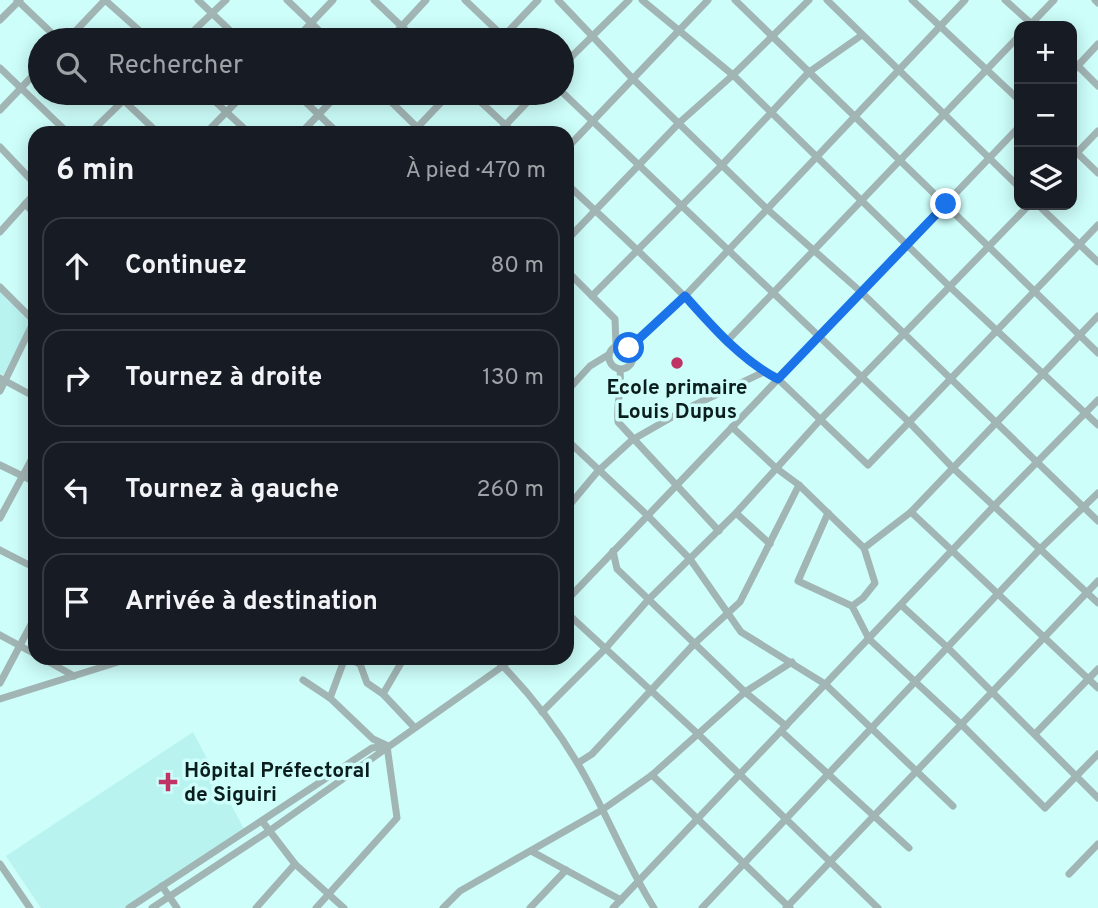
<!DOCTYPE html>
<html lang="fr">
<head>
<meta charset="utf-8">
<style>
	:root { --surface:#171b24; --page:#242831; --text:#f1f3f6; --muted:#9ea1a6; --line:#363941 }
	body { margin:0; font-family:Overpass,sans-serif; background:var(--page); color:var(--text) }
	.controls { position:absolute; right:21px; top:21px; display:grid; overflow:hidden; border-radius:14px; box-shadow:0 4px 18px #0003 }
	.controls button { width:63px; height:63px; display:grid; place-items:center; padding:0; border:0; border-bottom:2px solid var(--line); background:var(--surface); color:var(--text); font:35px sans-serif }
	.stop { position:absolute; width:21px; height:21px; margin:-16px; border:5px solid #1a73e8; border-radius:50%; background:#fff }
	.stop.end { background:#1a73e8; border-color:#fff; box-shadow:0 2px 7px #0008 }
	.list { margin:0; padding:0; list-style:none }
	h2 { display:flex; justify-content:space-between; align-items:center; height:91px; margin:0; padding:0 28px; font-size:30px }
	h2 small { font-size:23px; font-weight:400; color:var(--muted) }
	.list li { display:grid; grid-template-columns:46px 1fr auto; gap:21px; align-items:center; box-sizing:border-box; height:98px; margin:0 14px 14px; padding:0 14px; border:2px solid var(--line); border-radius:21px }
	.list b { display:block; font-size:26px; white-space:nowrap }
	.list em { font-size:23px; font-style:normal; color:var(--muted) }
	.icon { flex:none; width:38px; height:38px; fill:none; stroke:currentColor; stroke-width:2; stroke-linecap:round; stroke-linejoin:round }
	.map { position:relative; flex:none; width:1098px; height:908px; overflow:hidden }
	.search { position:absolute; background:var(--surface); box-shadow:0 4px 18px #0003; left:28px; top:28px; width:546px; height:77px; display:flex; align-items:center; gap:18px; box-sizing:border-box; padding:0 24px; border-radius:38px; color:var(--muted); font-size:26px }
	.panel { position:absolute; background:var(--surface); box-shadow:0 4px 18px #0003; left:28px; top:126px; width:546px; height:539px; border-radius:21px }
	.map>svg:first-child { display:block }
	.built { fill:#b8f3ef }
	.lines { fill:none; stroke-linecap:round; stroke-linejoin:round }
	.minor { stroke:#a1b5b4; stroke-width:7 }
	.route { stroke:#1a73e8; stroke-width:9 }
	.poi-dot { fill:#c03365; stroke:#cdfefa; stroke-width:2.5 }
	.labels { text-anchor:middle; stroke-width:7; stroke-linejoin:round; paint-order:stroke }
	.poi-label { font-size:21px; font-weight:bold; fill:#0b1e1d; stroke:#cdfefa }
</style>
</head>
<body>
<div class="map">
<svg width="1098" height="908" viewBox="0 0 1098 908">
	<rect width="100%" height="100%" fill="#cdfefa"/>
	<!-- built -->
	<g class="built">
		<polygon points="0,292 30,323 4,375 0,373"/>
		<polygon points="193,732 245,831 129,908 41,908 6,856"/>
	</g>
	<g class="lines">
		<!-- minor -->
		<g class="minor">
			<polyline points="17,0 59,40"/>
			<polyline points="198,0 240,40"/>
			<polyline points="287,0 329,40"/>
			<polyline points="374,0 416,40"/>
			<polyline points="465,0 507,40"/>
			<polyline points="558,0 633,79 767,209 861,292 1098,521"/>
			<polyline points="642,0 733,75 949,286 1098,425"/>
			<polyline points="735,0 1098,353"/>
			<polyline points="827,0 1019,187"/>
			<polyline points="912,0 1019,100"/>
			<polyline points="1005,0 1034,26"/>
			<polyline points="1095,0 1098,3"/>
			<polyline points="0,20 20,0"/>
			<polyline points="1029,26 1054,0"/>
			<polyline points="67,40 105,0 150,40"/>
			<polyline points="184,40 226,0"/>
			<polyline points="295,40 333,0"/>
			<polyline points="389,40 426,0"/>
			<polyline points="500,40 538,0"/>
			<polyline points="1072,60 1098,86"/>
			<polyline points="562,66 629,0"/>
			<polyline points="0,68 68,133"/>
			<polyline points="1072,72 1098,44"/>
			<polyline points="562,92 909,422 953,468 1098,603"/>
			<polyline points="116,93 158,133"/>
			<polyline points="206,93 249,133"/>
			<polyline points="296,93 338,133"/>
			<polyline points="382,93 423,133"/>
			<polyline points="471,93 514,133"/>
			<polyline points="0,110 40,68"/>
			<polyline points="90,133 131,93"/>
			<polyline points="206,133 245,93"/>
			<polyline points="301,133 339,93"/>
			<polyline points="412,133 450,93"/>
			<polyline points="498,133 536,93"/>
			<polyline points="0,147 35,184"/>
			<polyline points="567,148 708,0"/>
			<polyline points="1072,148 1098,173"/>
			<polyline points="1072,158 1098,131"/>
			<path d="M567,184C606,221 647,258 685,297C714,326 741,359 778,379L868,465L1098,225"/>
			<polyline points="25,204 35,214"/>
			<polyline points="1038,205 1098,262"/>
			<polyline points="0,232 35,193"/>
			<polyline points="567,240 680,122 733,75 809,0"/>
			<polyline points="567,271 615,319 616,346"/>
			<polyline points="0,287 35,322"/>
			<polyline points="592,296 723,164 809,72 862,35"/>
			<polyline points="727,341 1019,36"/>
			<circle cx="621" cy="357" r="12"/>
			<polyline points="629,348 685,296 965,0"/>
			<path d="M620,370C622,390 616,403 618,422L719,531"/>
			<polyline points="0,378 35,397"/>
			<polyline points="0,391 35,319"/>
			<polyline points="567,391 590,366 608,355"/>
			<polyline points="732,427 776,468 799,485 864,548 875,583 863,598 852,606 869,639 962,725 1045,808 1098,754"/>
			<polyline points="567,440 647,515 690,559 741,632 825,684 953,806"/>
			<polyline points="0,465 35,482"/>
			<polyline points="567,508 598,471 632,440 686,409 764,372"/>
			<polyline points="911,512 1098,688"/>
			<polyline points="736,513 770,544"/>
			<polyline points="828,513 798,581 852,606"/>
			<polyline points="0,518 35,453"/>
			<polyline points="864,548 911,512 1098,316"/>
			<polyline points="0,550 35,568"/>
			<polyline points="613,551 617,569 745,692 786,726"/>
			<polyline points="567,600 1019,127"/>
			<polyline points="901,605 948,648 1098,798"/>
			<polyline points="567,613 698,734 878,908"/>
			<polyline points="0,635 35,654"/>
			<polyline points="42,658 74,676"/>
			<polyline points="348,658 360,664 367,683 383,694 414,727"/>
			<path d="M495,658C526,689 556,727 578,764C606,811 625,862 654,908"/>
			<polyline points="303,680 330,698 373,739 386,745"/>
			<polyline points="0,683 35,617"/>
			<polyline points="383,694 404,658"/>
			<polyline points="330,698 345,658"/>
			<polyline points="0,699 131,658"/>
			<polyline points="542,712 605,649 648,600 736,513 821,419 1029,205"/>
			<polyline points="781,731 909,848"/>
			<polyline points="1035,734 1098,669"/>
			<polyline points="578,763 592,754 694,644 740,602 799,485"/>
			<polyline points="652,775 790,908"/>
			<polyline points="262,821 295,864 344,908"/>
			<polyline points="531,851 621,900"/>
			<polyline points="0,864 30,908"/>
			<polyline points="1069,874 1098,844"/>
			<polyline points="162,886 177,908"/>
			<polyline points="129,908 372,748 386,746"/>
			<polyline points="152,908 269,831 503,666 511,658"/>
			<polyline points="256,908 295,864"/>
			<polyline points="316,908 397,818 387,746"/>
			<polyline points="443,908 460,891 602,810 652,775 745,692 792,662"/>
			<polyline points="530,908 566,870"/>
			<polyline points="613,908 994,506 1098,400"/>
			<polyline points="702,908 1040,549 1098,493"/>
			<polyline points="786,908 1098,581"/>
		</g>
	</g>
	<g class="lines">
		<!-- route -->
		<path class="route" d="M629,348L685,296C713,327 741,360 778,379L946,204"/>
	</g>
	<!-- markers -->
	<g class="poi-dot">
		<circle cx="677" cy="363" r="7"/>
		<path d="M164.5 771.5h7v7h7v7h-7v7h-7v-7h-7v-7h7z"/>
	</g>
	<g class="labels">
		<!-- poi labels -->
		<g class="poi-label">
			<text x="677" y="394">Ecole primaire<tspan x="677" dy="24">Louis Dupus</tspan></text>
			<text x="184" y="777" text-anchor="start">Hôpital Préfectoral<tspan x="184" dy="24">de Siguiri</tspan></text>
		</g>
	</g>
</svg>
<div class="controls">
<button>+</button>
<button>−</button>
<button><svg class="icon" aria-label="layers" viewBox="0 0 24 24"><path d="M12 4l9 5-9 5-9-5zM3 14l9 5 9-5"/></svg></button>
</div>
<div class="stop" style="left:629px;top:348px"></div>
<div class="stop end" style="left:946px;top:204px"></div>
<div class="search"><svg class="icon" aria-label="search" viewBox="0 0 24 24"><circle cx="10" cy="10" r="6"/><path d="M15 15l6 6"/></svg>Rechercher</div>
<section class="panel">
<h2>6 min<small>À pied · 470 m</small></h2>
<ul class="list">
<li><svg class="icon" aria-label="ahead" viewBox="0 0 24 24"><path d="M12 20V5M6 11l6-6 6 6"/></svg><div><b>Continuez</b></div><em>80 m</em></li>
<li><svg class="icon" aria-label="right" viewBox="0 0 24 24"><path d="M7 20v-9h11M14 6l5 5-5 5"/></svg><div><b>Tournez à droite</b></div><em>130 m</em></li>
<li><svg class="icon" aria-label="left" viewBox="0 0 24 24"><path d="M17 20v-9H6M10 6l-5 5 5 5"/></svg><div><b>Tournez à gauche</b></div><em>260 m</em></li>
<li><svg class="icon" aria-label="arrive" viewBox="0 0 24 24"><path d="M6 21V4h12l-3 4 3 4H6"/></svg><div><b>Arrivée à destination</b></div></li>
</ul>
</section>
</div>
</body>
</html>
